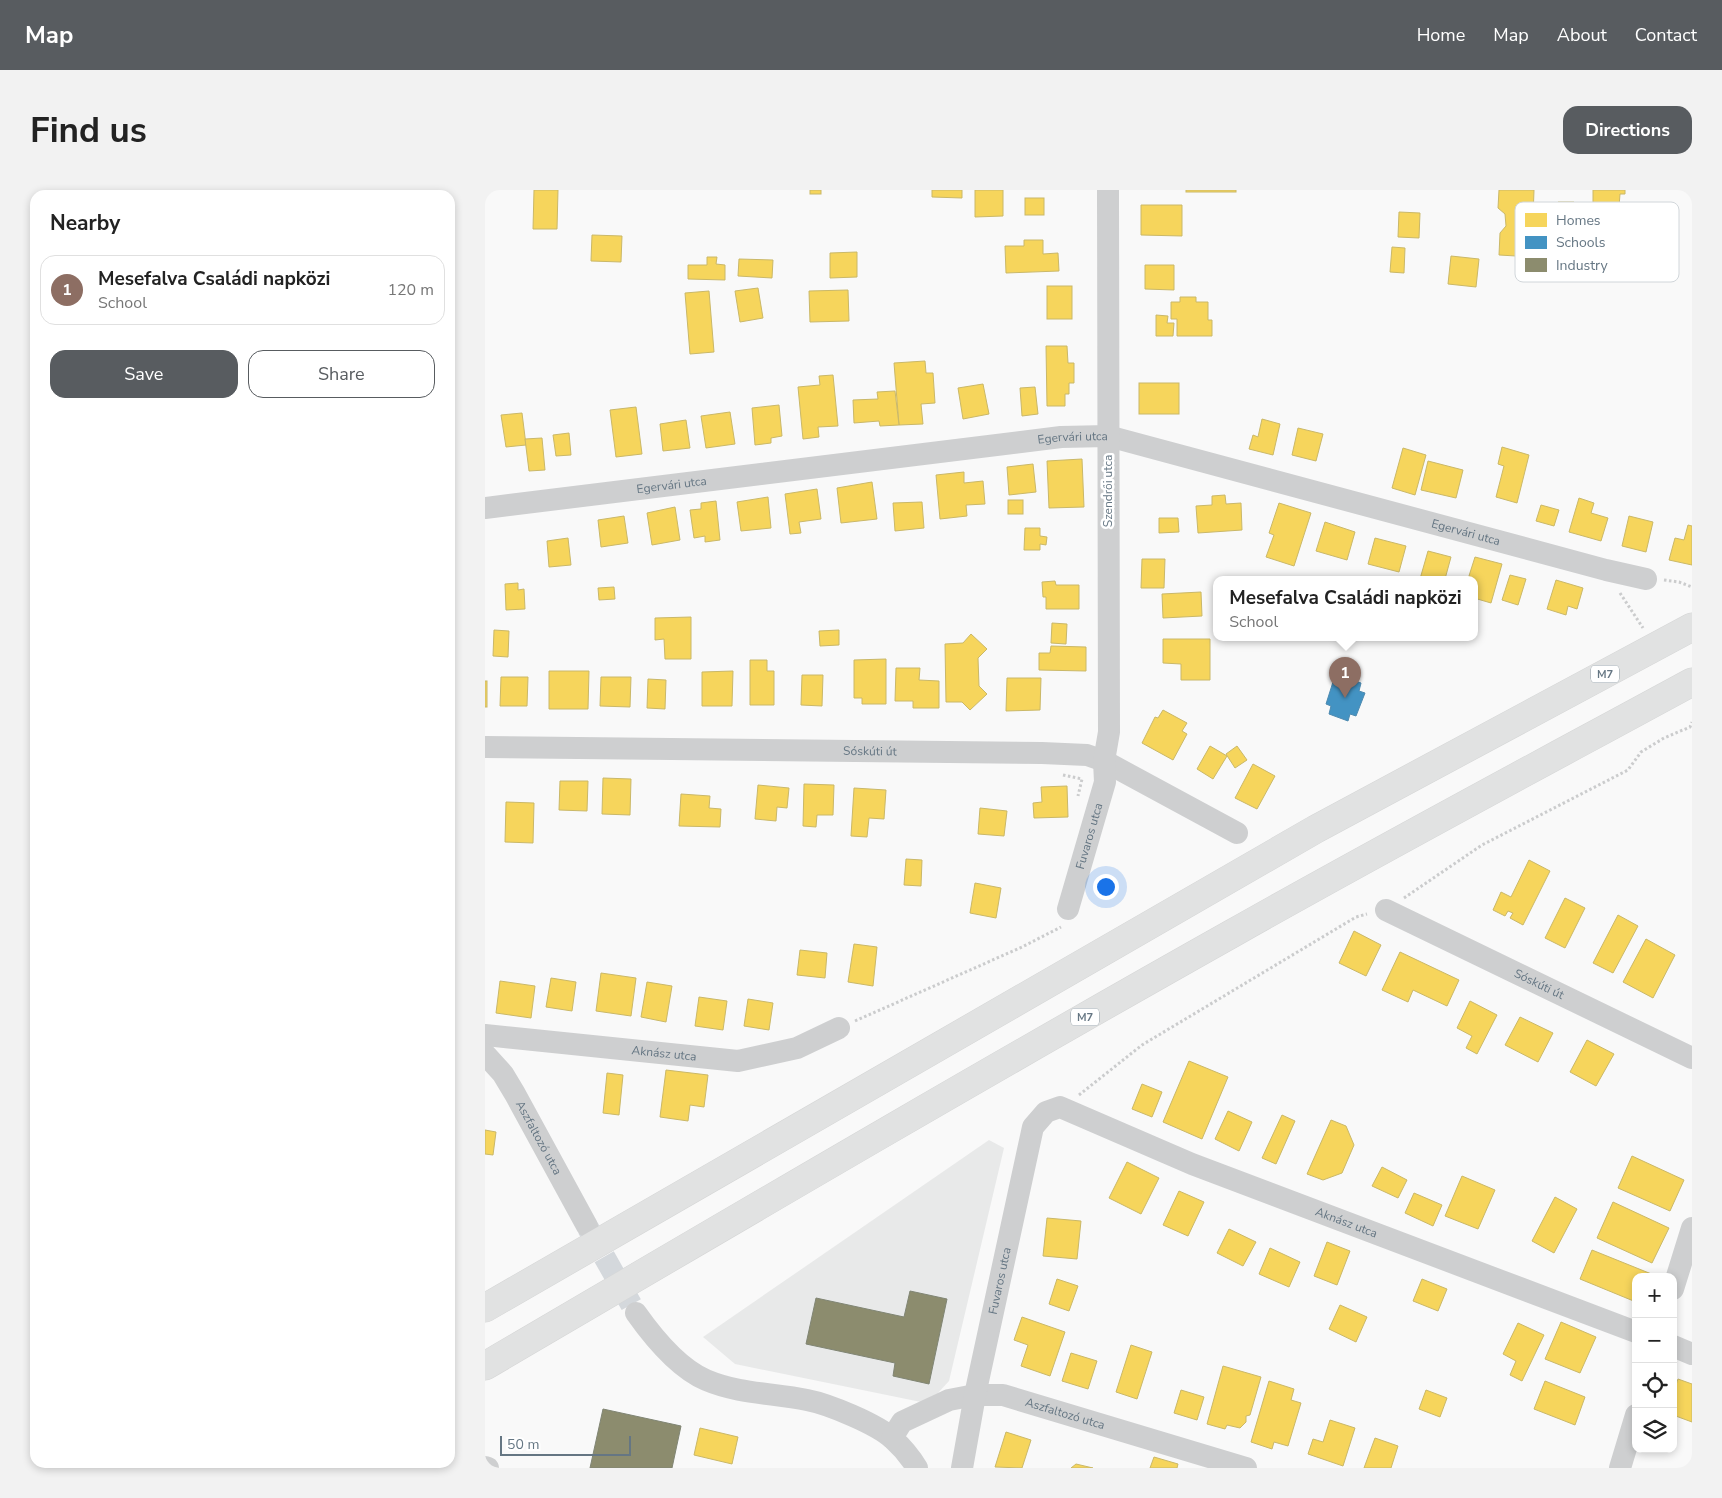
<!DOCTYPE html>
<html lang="en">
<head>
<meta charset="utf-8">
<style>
	:root { --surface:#fff; --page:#f2f2f2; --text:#222; --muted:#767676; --line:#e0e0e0; --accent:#585c60 }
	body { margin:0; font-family:"Nunito Sans",sans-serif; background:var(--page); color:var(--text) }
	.controls { position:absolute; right:15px; bottom:15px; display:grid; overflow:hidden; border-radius:10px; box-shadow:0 2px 8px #0003 }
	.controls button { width:45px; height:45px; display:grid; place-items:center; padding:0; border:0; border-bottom:1px solid var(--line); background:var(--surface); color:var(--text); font:25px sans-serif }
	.scale { position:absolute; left:15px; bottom:12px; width:131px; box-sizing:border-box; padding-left:5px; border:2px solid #657683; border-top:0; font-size:14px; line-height:18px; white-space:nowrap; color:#657683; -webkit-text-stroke:4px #fff; paint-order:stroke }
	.you { position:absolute; left:620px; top:696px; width:18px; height:18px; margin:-12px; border:4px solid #fff; border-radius:50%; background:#1a73e8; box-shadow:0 0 0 8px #1a73e833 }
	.badge { display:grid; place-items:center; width:32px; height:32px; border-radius:50%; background:var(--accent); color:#fff; font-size:16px; font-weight:700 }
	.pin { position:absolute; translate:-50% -41px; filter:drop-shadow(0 1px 2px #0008) }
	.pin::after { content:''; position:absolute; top:26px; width:18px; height:15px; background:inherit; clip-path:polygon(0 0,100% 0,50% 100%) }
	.popup { position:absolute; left:728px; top:386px; width:265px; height:65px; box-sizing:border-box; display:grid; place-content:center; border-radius:10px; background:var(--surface); filter:drop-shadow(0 1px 4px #0005); font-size:16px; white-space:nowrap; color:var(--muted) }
	.popup b { font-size:19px; color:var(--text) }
	.popup::after { content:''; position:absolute; left:50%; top:100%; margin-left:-10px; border:10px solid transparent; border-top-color:var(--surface) }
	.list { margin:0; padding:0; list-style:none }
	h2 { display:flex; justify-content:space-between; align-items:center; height:65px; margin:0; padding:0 20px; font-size:21px }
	h2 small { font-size:16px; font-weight:400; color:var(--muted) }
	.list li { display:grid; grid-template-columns:32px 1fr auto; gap:15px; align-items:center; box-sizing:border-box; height:70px; margin:0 10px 10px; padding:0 10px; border:1px solid var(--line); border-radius:15px }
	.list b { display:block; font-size:19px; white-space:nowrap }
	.list p { margin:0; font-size:16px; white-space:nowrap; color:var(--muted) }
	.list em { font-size:16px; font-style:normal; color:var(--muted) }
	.actions { display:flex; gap:10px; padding:15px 20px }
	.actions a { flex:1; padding:11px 0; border:1px solid var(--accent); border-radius:15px; text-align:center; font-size:18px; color:var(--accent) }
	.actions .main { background:var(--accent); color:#fff }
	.icon { flex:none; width:28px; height:28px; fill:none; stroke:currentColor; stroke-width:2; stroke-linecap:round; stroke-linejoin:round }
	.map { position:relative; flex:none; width:1207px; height:1278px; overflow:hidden; border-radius:15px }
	header { display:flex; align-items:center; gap:30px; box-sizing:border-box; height:70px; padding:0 25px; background:var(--accent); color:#fff }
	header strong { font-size:24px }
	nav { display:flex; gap:28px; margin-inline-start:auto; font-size:18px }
	.intro { display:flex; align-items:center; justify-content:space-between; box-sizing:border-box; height:120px; padding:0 30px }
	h1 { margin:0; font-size:35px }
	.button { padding:12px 22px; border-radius:15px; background:var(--accent); color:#fff; font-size:18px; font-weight:700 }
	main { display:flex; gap:30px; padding:0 30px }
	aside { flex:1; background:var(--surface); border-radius:15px; box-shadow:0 2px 8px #0003 }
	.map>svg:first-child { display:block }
	.built { fill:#e8e9e9 }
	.homes { fill:#f6d55c; stroke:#cab868 }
	.schools { fill:#4393c3; stroke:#4d8ab0 }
	.industry { fill:#8c8c6e; stroke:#808574 }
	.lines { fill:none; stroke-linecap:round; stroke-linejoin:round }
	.minor-tunnel { stroke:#d4d8dc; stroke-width:22; stroke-dasharray:22 11; stroke-linecap:butt }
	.highway-casing { stroke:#d5d6d6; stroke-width:29 }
	.path { stroke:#cbcccd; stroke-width:3; stroke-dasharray:2.5 2.5; stroke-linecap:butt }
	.minor { stroke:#cecfd0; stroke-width:22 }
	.highway { stroke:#e1e2e2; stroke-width:28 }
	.labels { text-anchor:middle; stroke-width:5; stroke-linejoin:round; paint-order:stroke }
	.shield { fill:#fff; stroke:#939fa8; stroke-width:1 }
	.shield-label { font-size:11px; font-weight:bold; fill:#657683 }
	.street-label { font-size:12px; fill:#657683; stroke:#fff }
	.key { fill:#fff; stroke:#d1d6da; stroke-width:1 }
	.key-label { font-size:14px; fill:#657683 }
</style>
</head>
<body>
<header>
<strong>Map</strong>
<nav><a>Home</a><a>Map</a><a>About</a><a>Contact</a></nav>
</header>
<div class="intro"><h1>Find us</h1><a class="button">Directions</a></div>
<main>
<aside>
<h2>Nearby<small></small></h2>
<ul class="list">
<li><span class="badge" style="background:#8d6e63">1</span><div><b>Mesefalva Családi napközi</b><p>School</p></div><em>120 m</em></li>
</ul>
<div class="actions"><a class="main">Save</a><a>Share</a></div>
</aside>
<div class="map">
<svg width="1207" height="1278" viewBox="0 0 1207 1278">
	<rect width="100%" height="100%" fill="#f9f9f9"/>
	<!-- built -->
	<polygon class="built" points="504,950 519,958 464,1191 453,1203 436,1212 250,1174 218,1147"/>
	<!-- homes -->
	<g class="homes">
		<polygon points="49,0 73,0 72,39 48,39"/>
		<rect x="325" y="0" width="11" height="4"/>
		<polygon points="447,0 477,0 477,8 447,7"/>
		<polygon points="490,0 518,0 518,26 490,27"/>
		<rect x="701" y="0" width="50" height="2"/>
		<polygon points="1014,0 1049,0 1048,28 1044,28 1044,32 1048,32 1048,67 1014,65 1015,43 1021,36 1020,24 1013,18"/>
		<polygon points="1108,0 1140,0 1140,4 1135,4 1134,17 1108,16"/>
		<rect x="540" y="8" width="19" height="17"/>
		<polygon points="1073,12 1089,12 1088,37 1072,37"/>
		<polygon points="656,15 697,15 697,46 656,45"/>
		<polygon points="914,22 935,23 934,48 913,47"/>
		<polygon points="107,45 137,46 136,72 106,71"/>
		<polygon points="539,50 558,50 558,64 573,63 574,81 521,83 520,56 539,56"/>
		<polygon points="1119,52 1145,53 1145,78 1119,77"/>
		<polygon points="907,57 920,58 919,83 905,82"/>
		<polygon points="372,62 372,87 345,88 345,63"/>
		<polygon points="966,66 994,69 991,97 963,94"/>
		<polygon points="222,67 232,67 231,74 240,75 240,90 203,89 203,75 222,75"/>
		<polygon points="254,69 288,70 287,88 253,86"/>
		<polygon points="660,75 689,75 689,100 660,99"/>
		<rect x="562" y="96" width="25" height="33"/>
		<polygon points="273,98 278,128 255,132 250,101"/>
		<polygon points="363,100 364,131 325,132 324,101"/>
		<polygon points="224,101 229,162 205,164 200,103"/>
		<polygon points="695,107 711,107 711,112 723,112 723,130 727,130 727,146 692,146 692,129 686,129 686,112 695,112"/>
		<polygon points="671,125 683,126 682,133 689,133 688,146 671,146"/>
		<polygon points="561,156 582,156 583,173 589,173 589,193 584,193 584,204 580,204 580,216 562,216"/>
		<polygon points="440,171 441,183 448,183 450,213 436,214 438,234 414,235 409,173"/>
		<polygon points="348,185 353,236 333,237 334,247 318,249 313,197 335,195 334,186"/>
		<rect x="654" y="193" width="40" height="31"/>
		<polygon points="498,194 504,224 478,229 473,198"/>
		<polygon points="550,197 553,224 537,226 535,198"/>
		<polygon points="410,201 414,235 395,236 394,231 369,233 368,210 393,209 392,202"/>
		<polygon points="294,215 297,246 286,248 286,253 270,255 267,218"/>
		<polygon points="151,217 157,264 131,267 125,220"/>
		<polygon points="245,222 250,254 221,258 216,226"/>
		<polygon points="37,223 41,255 21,257 16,225"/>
		<polygon points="777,229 795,234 788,265 764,259 768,245 773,247"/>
		<polygon points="201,230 205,258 178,261 175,234"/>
		<polygon points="813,238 838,244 831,271 807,265"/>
		<polygon points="84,243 86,265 71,266 68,245"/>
		<polygon points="57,248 60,280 44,281 40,249"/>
		<polygon points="1017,257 1044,265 1032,313 1011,307 1019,276 1013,274"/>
		<polygon points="918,258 941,265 930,305 907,298"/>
		<polygon points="597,269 599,317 564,318 562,271"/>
		<polygon points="943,271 978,280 971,308 936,300"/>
		<polygon points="548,274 551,302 524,305 522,277"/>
		<polygon points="479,282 479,293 498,291 500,314 481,315 482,326 455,329 451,285"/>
		<polygon points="387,292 392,329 356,333 352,298"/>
		<polygon points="332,299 336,329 314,332 316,343 305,344 300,304"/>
		<polygon points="740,305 741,314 756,313 757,340 713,343 711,316 727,315 727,306"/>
		<polygon points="283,307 286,338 256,341 252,312"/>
		<polygon points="1094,308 1109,313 1106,323 1123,328 1116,351 1084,342"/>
		<rect x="523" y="310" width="15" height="14"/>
		<polygon points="231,311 235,350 220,352 220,346 209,348 205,320 216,319 216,313"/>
		<polygon points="437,312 439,338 410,341 408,313"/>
		<polygon points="794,313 826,323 809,376 781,367 789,345 784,343"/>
		<polygon points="1056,315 1074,320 1069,336 1051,331"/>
		<polygon points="190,317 195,350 167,355 162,323"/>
		<polygon points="139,326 143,353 116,357 113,330"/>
		<polygon points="1144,326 1168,332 1161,362 1137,356"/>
		<polygon points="674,328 693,328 694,342 674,343"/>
		<polygon points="840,332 870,342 862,370 831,361"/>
		<polygon points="1203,335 1207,336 1207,375 1184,370 1190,348 1199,350"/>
		<polygon points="540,338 555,338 555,346 562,347 561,355 555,354 555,360 539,360"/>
		<polygon points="83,348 86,375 64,377 62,351"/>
		<polygon points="890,348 921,356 914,382 883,374"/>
		<polygon points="943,361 966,367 960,389 935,389"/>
		<polygon points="990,367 1017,374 1006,413 989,408 989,389 983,389"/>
		<polygon points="657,369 680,369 679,398 656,398"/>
		<polygon points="1025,385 1041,389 1033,415 1017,410"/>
		<polygon points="1071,390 1098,398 1092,419 1083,416 1081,425 1062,419"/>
		<polygon points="570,391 571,395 594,395 594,419 561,419 561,407 558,407 557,392"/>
		<polygon points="33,393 33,400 39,399 40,419 21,420 20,394"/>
		<polygon points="129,397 130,409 114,410 113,398"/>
		<polygon points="716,402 717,426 678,428 677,404"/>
		<polygon points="206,427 206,469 180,469 179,449 170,450 170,428"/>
		<polygon points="567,433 582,434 581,454 566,453"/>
		<polygon points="9,440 24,441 23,467 8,466"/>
		<polygon points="354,440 354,455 335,456 334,441"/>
		<polygon points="486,444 502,459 493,468 494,496 502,504 485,520 477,512 461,512 460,454 478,453"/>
		<polygon points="678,449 725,449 725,490 696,490 696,474 678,473"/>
		<polygon points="566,456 601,457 601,481 554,480 554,463 565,463"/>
		<polygon points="401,469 401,514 377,514 377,508 369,508 369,470"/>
		<polygon points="265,470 282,470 282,481 289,481 289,515 265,515"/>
		<polygon points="411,478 435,478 434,490 454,491 454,518 428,518 428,511 410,511"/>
		<polygon points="64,481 104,481 103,519 64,519"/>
		<polygon points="248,481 247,516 217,516 217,482"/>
		<polygon points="317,485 338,485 337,516 316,515"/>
		<polygon points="16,487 43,487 42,516 15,516"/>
		<polygon points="116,487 146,487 145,517 115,516"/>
		<polygon points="522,488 556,488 555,520 521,521"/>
		<polygon points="163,489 181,490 180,519 162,518"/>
		<rect x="0" y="491" width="2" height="26"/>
		<polygon points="678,520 702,533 697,541 702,544 688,570 657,553 670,527 673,528"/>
		<polygon points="725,556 742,566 728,589 712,579"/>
		<polygon points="752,556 762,570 750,578 741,564"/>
		<polygon points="768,574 790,586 772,619 750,608"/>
		<polygon points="118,588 146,589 145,625 117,624"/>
		<polygon points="75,591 103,591 102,621 74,620"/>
		<polygon points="319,594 349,595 348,625 332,625 331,637 318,636"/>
		<polygon points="273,595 304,598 302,618 292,617 291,631 270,629"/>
		<polygon points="582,596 583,627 549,628 548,613 557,612 556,597"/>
		<polygon points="369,598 401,600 399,629 384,628 382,647 366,646"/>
		<polygon points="196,604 225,606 224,618 236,619 235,637 194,636"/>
		<polygon points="21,612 49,613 48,653 20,652"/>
		<polygon points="495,618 522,621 519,646 493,644"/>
		<polygon points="421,669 437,670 436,696 419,695"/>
		<polygon points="1044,670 1065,681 1038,735 1025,728 1028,723 1023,721 1020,726 1008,720 1016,702 1026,707"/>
		<polygon points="490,693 516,698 511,728 485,723"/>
		<polygon points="1080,708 1100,718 1080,758 1060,748"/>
		<polygon points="1133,725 1153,736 1128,783 1108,773"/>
		<polygon points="869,741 896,755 881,786 854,773"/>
		<polygon points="1161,749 1190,765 1168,808 1138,792"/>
		<polygon points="369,754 392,757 388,796 363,792"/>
		<polygon points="315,760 342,763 340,788 312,785"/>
		<polygon points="915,762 974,790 962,816 928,800 923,812 897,800"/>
		<polygon points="116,783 151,788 146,826 111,821"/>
		<polygon points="66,788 91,792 87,821 61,817"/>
		<polygon points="15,791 50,796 46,828 11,823"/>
		<polygon points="162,792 187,796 181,832 156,827"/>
		<polygon points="214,807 242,811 238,840 210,836"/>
		<polygon points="263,809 288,813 284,840 259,836"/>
		<polygon points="985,811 1012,825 992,864 981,858 987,846 972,838"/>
		<polygon points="1035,827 1068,843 1053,872 1020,855"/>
		<polygon points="1102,850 1129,864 1111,896 1085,882"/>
		<polygon points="704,871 743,887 717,949 678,932"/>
		<polygon points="181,880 223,885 219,917 205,915 203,931 175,927"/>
		<polygon points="122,883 138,885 134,925 118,923"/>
		<polygon points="657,894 677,902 667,927 647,919"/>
		<polygon points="743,921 767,932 754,961 730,949"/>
		<polygon points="797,925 810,931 791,974 777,968"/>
		<polygon points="846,930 861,936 869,955 857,983 838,990 822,984"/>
		<polygon points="0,940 11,942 8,965 0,964"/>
		<polygon points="1147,966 1199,990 1185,1021 1133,998"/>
		<polygon points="642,972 674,988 656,1024 624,1008"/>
		<polygon points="897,977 922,990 913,1008 887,996"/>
		<polygon points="977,986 1010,1000 993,1039 960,1026"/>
		<polygon points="694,1001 719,1012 703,1046 678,1035"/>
		<polygon points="929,1003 957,1015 948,1036 920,1023"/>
		<polygon points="1070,1007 1092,1019 1069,1063 1047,1051"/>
		<polygon points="1128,1012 1184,1038 1167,1073 1112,1048"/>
		<polygon points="562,1028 596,1031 592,1069 558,1066"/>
		<polygon points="744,1039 771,1052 758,1076 732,1063"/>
		<polygon points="842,1052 865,1061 852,1095 829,1086"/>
		<polygon points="785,1058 815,1072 804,1097 774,1084"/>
		<polygon points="1107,1060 1169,1085 1168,1087 1151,1087 1151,1112 1095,1089"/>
		<polygon points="572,1089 593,1096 584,1121 564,1114"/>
		<polygon points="937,1089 962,1099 953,1121 928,1111"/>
		<polygon points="855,1115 882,1127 871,1152 844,1139"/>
		<polygon points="537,1127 580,1142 565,1186 536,1176 543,1155 529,1150"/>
		<polygon points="1076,1132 1111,1147 1095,1183 1060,1169"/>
		<polygon points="1033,1133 1059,1145 1037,1191 1025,1185 1031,1171 1018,1164"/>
		<polygon points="646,1155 667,1162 652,1209 631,1202"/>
		<polygon points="586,1163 612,1171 603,1199 577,1191"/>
		<polygon points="738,1176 776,1187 765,1225 761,1226 761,1232 755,1238 742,1235 740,1239 722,1234"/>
		<polygon points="1193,1189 1207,1194 1207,1232 1188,1225 1188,1203"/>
		<polygon points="784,1191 809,1199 806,1210 816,1213 803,1256 789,1252 787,1259 766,1252"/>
		<polygon points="1060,1191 1100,1207 1090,1235 1049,1219"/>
		<polygon points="696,1200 719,1207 712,1230 689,1223"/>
		<polygon points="941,1200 962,1208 955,1227 934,1219"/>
		<polygon points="845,1230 870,1238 858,1276 823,1264 828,1249 838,1252"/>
		<polygon points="215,1238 253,1247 247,1274 209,1265"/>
		<polygon points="521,1242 546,1250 537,1278 510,1277"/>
		<polygon points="890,1248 913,1256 906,1278 879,1278"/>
		<polygon points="669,1267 693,1274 692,1278 665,1278"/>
		<polygon points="591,1274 608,1278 586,1278"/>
	</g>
	<!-- schools -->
	<polygon class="schools" points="857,486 876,493 874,501 880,503 871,526 865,524 863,531 844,524 846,516 841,514 848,492 854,494"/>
	<!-- industry -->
	<g class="industry">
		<polygon points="425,1101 462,1109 444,1194 408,1186 410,1173 321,1154 331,1108 419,1127"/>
		<polygon points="118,1219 196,1236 187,1278 105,1278"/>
	</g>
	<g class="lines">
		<!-- minor-tunnel -->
		<polyline class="minor-tunnel" points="103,1038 151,1123"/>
		<!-- highway casing -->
		<g class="highway-casing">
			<g id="highway">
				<polyline points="0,1118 831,639 1207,437"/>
				<path d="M0,1176C249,1030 497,884 748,743C900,657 1054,575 1207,492"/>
			</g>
		</g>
		<!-- path -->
		<g class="path">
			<polyline points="1179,390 1194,392 1207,397"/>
			<polyline points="1135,403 1158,438"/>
			<polyline points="578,585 597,589 593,606"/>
			<polyline points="919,708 997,655 1143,580 1156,562 1179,548 1205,537 1207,532"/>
			<polyline points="370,831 537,757 576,737"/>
			<polyline points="594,905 657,855 871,727 882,724"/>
		</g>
		<!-- minor -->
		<g class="minor">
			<path id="s1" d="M0,318L576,247L623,246L1121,380L1161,389"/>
			<path id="s2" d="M0,557L557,563L602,565L619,571L752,643"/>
			<path id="s3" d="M583,719L620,592L619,571L624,542L623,0"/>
			<path id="s4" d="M901,720L1207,868"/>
			<path id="s5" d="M0,845L253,871L312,858L354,838"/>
			<path id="s6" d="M0,864L18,884L30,904L102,1036"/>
			<polyline points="1188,1099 1207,1038"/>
			<path d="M151,1123C168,1147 193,1178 221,1190C254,1204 288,1203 322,1210C343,1214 392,1234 408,1249C417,1257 426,1268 432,1278"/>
			<polyline points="1188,1156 1207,1164"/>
			<path id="s7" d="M407,1248L417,1232L464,1210L490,1205H518L761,1278"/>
			<polyline points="0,1277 3,1278"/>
			<path id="s8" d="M477,1278L490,1205L548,937L561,922L575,917L707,974L1151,1142"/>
			<polyline points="1135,1278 1151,1225"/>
		</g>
		<!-- highway -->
		<use href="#highway" class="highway"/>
	</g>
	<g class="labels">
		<!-- shield labels -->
		<g class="shield">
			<rect x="1106" y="475.5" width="28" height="17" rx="4"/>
			<rect x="586" y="818.5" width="28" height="17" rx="4"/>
		</g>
		<g class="shield-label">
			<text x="1120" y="488">M7</text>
			<text x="600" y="831">M7</text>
		</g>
		<!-- street labels -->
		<g class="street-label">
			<text dy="4" stroke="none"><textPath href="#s1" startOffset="592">Egervári utca</textPath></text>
			<text dy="4" stroke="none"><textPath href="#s1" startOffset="188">Egervári utca</textPath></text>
			<text transform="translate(623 301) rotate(-90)" y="4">Szendrői utca</text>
			<text dy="4" stroke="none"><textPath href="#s1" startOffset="998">Egervári utca</textPath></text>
			<text dy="4" stroke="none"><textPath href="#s2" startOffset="385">Sóskúti út</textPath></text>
			<text dy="4" stroke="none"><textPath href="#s3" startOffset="76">Fuvaros utca</textPath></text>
			<text dy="4" stroke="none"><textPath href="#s4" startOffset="170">Sóskúti út</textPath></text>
			<text dy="4" stroke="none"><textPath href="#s5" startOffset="180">Aknász utca</textPath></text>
			<text dy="4" stroke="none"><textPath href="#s6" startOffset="100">Aszfaltozó utca</textPath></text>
			<text dy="4" stroke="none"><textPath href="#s8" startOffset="692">Aknász utca</textPath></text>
			<text dy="4" stroke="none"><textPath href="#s8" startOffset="191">Fuvaros utca</textPath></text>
			<text dy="4" stroke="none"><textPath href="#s7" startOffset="190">Aszfaltozó utca</textPath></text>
		</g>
	</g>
	<!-- legend -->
	<rect x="1030" y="12" width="164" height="80" rx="8" class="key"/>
	<rect x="1040" y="23" width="22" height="14" fill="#f6d55c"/>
	<rect x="1040" y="46" width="22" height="13" fill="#4393c3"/>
	<rect x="1040" y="68" width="22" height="14" fill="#8c8c6e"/>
	<g class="key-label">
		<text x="1071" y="35">Homes</text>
		<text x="1071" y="57">Schools</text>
		<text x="1071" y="80">Industry</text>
	</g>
</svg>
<div class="controls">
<button>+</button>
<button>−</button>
<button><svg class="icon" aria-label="locate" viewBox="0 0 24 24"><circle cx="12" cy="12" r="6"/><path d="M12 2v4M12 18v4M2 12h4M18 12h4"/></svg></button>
<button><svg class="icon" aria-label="layers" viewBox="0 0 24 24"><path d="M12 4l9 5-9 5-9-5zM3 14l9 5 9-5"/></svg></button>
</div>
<div class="scale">50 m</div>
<div class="you"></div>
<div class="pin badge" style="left:860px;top:508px;background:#8d6e63">1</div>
<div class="popup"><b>Mesefalva Családi napközi</b>School</div>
</div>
</main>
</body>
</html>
